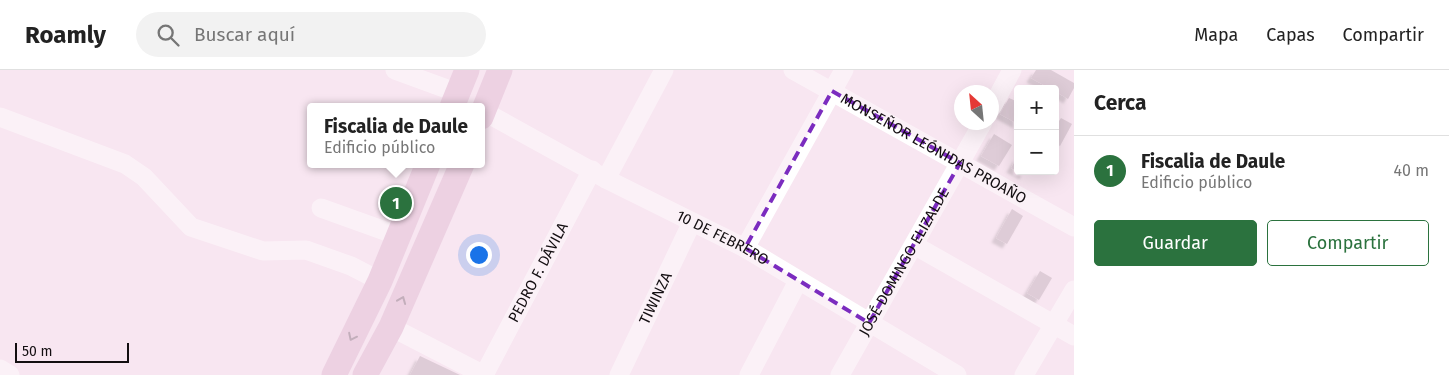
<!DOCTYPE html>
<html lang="es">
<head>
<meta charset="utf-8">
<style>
	:root { --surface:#fff; --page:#f2f2f2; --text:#222; --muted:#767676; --line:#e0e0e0; --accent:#2b723e }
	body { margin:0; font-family:"Fira Sans",sans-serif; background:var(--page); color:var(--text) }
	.controls { position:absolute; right:15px; top:15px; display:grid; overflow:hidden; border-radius:5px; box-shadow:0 5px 20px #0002 }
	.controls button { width:45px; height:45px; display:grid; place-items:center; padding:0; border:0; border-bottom:1px solid var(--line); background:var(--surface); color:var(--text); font:25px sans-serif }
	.compass { position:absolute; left:954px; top:15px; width:45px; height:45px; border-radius:50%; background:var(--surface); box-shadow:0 5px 20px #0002; rotate:333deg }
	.scale { position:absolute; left:15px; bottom:12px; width:114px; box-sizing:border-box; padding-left:5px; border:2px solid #130e11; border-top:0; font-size:14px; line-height:18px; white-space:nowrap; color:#130e11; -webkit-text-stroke:4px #f8e6f1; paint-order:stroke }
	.you { position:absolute; left:478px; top:184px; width:18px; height:18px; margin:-12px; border:4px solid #fff; border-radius:50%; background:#1a73e8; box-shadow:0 0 0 8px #1a73e833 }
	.badge { display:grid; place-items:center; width:32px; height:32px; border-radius:50%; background:var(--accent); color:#fff; font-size:16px; font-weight:700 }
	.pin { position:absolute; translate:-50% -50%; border:2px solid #fff; box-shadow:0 1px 5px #0006 }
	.popup { position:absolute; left:307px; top:33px; width:178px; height:65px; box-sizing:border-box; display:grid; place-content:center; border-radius:5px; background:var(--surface); filter:drop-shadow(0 1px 4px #0005); font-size:16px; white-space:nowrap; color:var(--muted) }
	.popup b { font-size:19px; color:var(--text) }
	.popup::after { content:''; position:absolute; left:50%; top:100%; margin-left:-10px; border:10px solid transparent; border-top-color:var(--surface) }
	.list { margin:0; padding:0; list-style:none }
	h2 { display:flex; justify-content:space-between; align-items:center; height:65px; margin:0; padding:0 20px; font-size:21px }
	h2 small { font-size:16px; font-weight:400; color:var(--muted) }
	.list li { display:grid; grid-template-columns:32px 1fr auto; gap:15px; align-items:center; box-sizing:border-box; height:70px; padding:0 20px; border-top:1px solid var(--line) }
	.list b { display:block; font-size:19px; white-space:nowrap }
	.list p { margin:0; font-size:16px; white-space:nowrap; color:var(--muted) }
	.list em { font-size:16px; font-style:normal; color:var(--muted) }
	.actions { display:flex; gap:10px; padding:15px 20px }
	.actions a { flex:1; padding:11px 0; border:1px solid var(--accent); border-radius:5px; text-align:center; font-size:18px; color:var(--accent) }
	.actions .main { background:var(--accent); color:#fff }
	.icon { flex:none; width:28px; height:28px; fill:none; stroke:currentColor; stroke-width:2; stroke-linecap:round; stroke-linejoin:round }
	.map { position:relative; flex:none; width:1074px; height:305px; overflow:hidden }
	header { display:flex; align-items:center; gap:30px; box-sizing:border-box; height:70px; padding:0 25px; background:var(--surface); border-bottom:1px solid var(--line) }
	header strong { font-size:24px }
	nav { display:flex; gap:28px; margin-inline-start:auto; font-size:18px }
	.search { width:350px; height:45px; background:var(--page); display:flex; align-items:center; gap:12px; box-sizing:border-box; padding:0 18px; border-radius:28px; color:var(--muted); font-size:19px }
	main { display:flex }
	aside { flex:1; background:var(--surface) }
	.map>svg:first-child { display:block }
	.building { fill:#bfaeb8; filter:url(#shadow) }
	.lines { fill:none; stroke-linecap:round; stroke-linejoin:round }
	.minor { stroke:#fff; stroke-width:19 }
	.major { stroke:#dfb8d1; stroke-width:25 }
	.oneway { stroke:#836c7b }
	.marked { fill:none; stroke:#7b2cbf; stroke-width:4; stroke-dasharray:10 6; stroke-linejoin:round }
	.labels { text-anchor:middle; stroke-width:5; stroke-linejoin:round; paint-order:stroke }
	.street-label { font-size:15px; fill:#130e11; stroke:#f8e6f1 }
</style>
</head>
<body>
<header>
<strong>Roamly</strong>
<div class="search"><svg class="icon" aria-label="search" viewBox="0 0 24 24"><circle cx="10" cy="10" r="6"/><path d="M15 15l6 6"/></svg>Buscar aquí</div>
<nav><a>Mapa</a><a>Capas</a><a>Compartir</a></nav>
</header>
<main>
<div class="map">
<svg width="1074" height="305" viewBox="0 0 1074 305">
	<defs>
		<filter id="shadow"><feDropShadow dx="-4.5" dy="4.5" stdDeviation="1" flood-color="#0004"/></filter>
	</defs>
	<rect width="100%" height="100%" fill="#f8e6f1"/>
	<!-- building -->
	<g class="building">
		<polygon points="1036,0 1051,0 1074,13 1074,18 1068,29 1055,21 1055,19 1051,19 1031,8"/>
		<polygon points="1009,28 1018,32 1018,54 1000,44"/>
		<polygon points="1061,48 1072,54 1060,76 1055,73 1055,57"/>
		<polygon points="994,64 1012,75 999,96 981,86"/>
		<polygon points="1018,86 1018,101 1026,101 1024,105 1011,98"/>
		<polygon points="1012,139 1023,146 1007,174 996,168"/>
		<polygon points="1040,201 1052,208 1039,230 1027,223"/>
		<polygon points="420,286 460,305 410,305"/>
	</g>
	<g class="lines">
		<!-- minor -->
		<g class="minor">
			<polyline points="395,0 458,23"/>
			<path id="s1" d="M793,0L1074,157"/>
			<polyline points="992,37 1012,0"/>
			<path id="s2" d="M483,41L606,109L745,178L957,305"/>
			<polyline points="0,47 125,94 144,107 191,157 263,181 306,180 351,196 380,211"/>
			<polyline points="606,109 664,0"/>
			<polyline points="321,138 399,166"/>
			<polyline points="914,175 1074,266"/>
			<polyline points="745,178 844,0"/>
			<polyline points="391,257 484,305"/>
			<polyline points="0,299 10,305"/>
			<path id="s3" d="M484,305L592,100"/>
			<path id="s4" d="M619,305L692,152"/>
			<polyline points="749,305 798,211"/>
			<path id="s5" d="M840,305L983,52"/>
			<polyline points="1024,305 1074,220"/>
		</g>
		<!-- major -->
		<g class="major">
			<polyline points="452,37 467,0"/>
			<polyline points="481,47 500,0"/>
			<polyline points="334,305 380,211 428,94"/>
			<polyline points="365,305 391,257 462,94"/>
		</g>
	</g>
	<!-- one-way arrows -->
	<defs><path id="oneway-chevron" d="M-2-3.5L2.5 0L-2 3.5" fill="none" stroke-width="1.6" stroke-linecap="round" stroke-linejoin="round" transform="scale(1.25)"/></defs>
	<g class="oneway">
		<use href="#oneway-chevron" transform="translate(402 230) rotate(-68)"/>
		<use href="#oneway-chevron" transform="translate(352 267) rotate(116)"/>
	</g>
	<!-- marked area -->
	<path d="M0 0H1074V305H0ZM832,21L960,93L869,253L745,178Z" fill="#f8e6f1" fill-opacity=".55" fill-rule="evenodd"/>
	<path class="marked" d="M832,21L960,93L869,253L745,178Z"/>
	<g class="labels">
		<!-- street labels -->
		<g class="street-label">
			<text dy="5" stroke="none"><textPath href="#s1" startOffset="161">MONSEÑOR LEÓNIDAS PROAÑO</textPath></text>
			<text dy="5" stroke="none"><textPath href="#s2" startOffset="271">10 DE FEBRERO</textPath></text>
			<text dy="5" stroke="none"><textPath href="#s5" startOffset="130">JOSÉ DOMINGO ELIZALDE</textPath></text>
			<text dy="5" stroke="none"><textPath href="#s3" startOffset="116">PEDRO F. DÁVILA</textPath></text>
			<text dy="5" stroke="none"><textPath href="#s4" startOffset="85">TIWINZA</textPath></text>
		</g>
	</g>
</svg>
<div class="controls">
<button>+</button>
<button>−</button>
</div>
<svg class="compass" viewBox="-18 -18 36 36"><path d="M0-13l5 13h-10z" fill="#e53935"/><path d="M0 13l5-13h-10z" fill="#767676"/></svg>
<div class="scale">50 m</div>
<div class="you"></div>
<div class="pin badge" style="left:396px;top:133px">1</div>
<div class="popup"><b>Fiscalia de Daule</b>Edificio público</div>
</div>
<aside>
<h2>Cerca<small></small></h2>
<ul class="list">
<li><span class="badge">1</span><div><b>Fiscalia de Daule</b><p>Edificio público</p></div><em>40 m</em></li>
</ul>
<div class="actions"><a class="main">Guardar</a><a>Compartir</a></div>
</aside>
</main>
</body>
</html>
